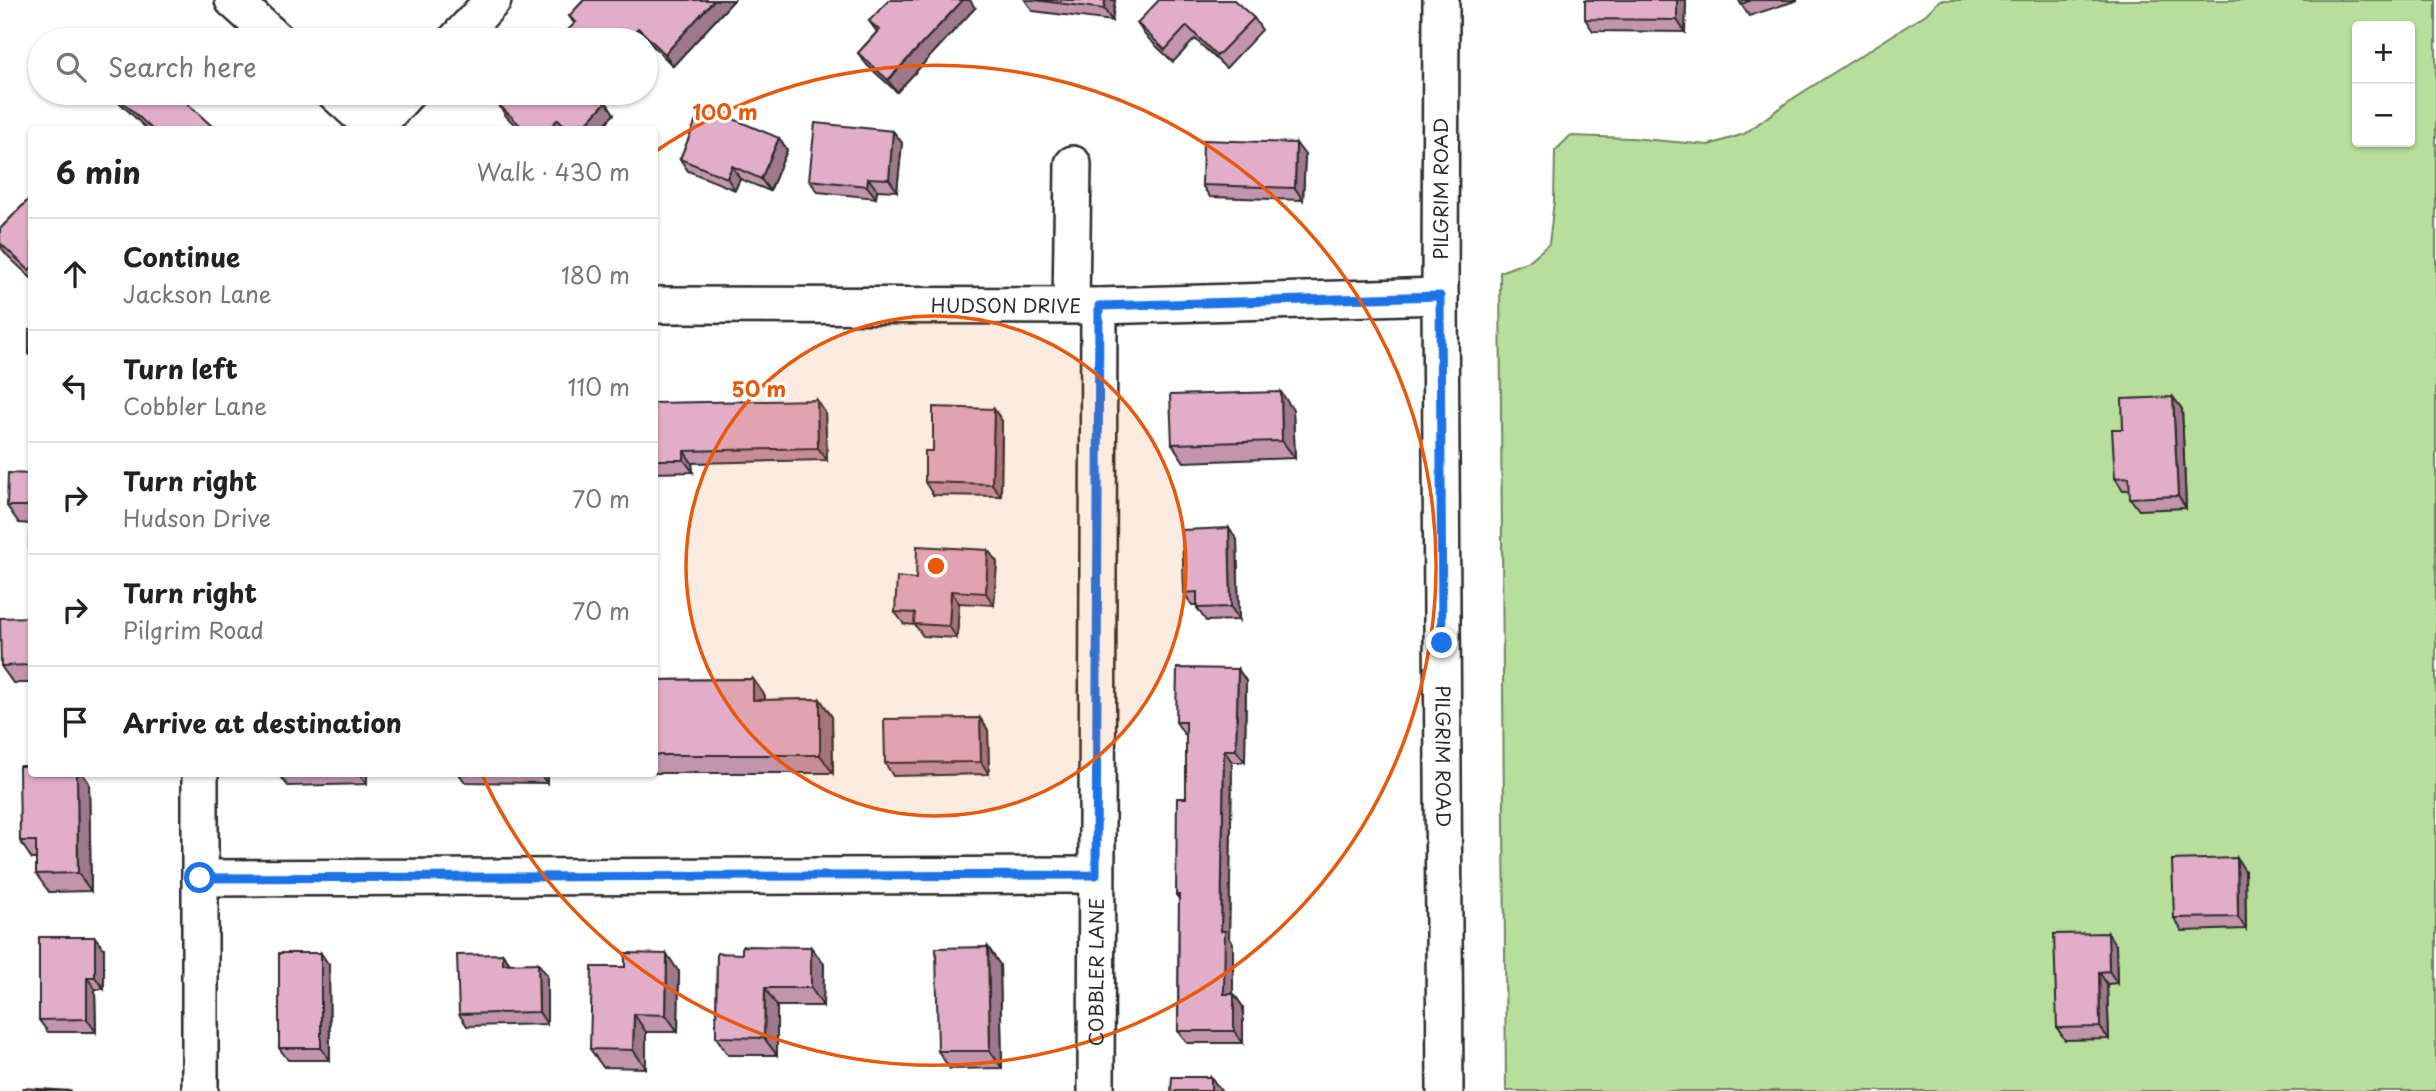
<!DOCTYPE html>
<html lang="en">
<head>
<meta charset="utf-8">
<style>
	:root { --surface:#fff; --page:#f6f6f6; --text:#222; --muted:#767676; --line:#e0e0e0 }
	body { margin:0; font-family:"Playpen Sans",sans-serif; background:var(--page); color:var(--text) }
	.controls { position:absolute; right:21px; top:21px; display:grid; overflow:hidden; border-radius:7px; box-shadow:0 2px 5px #0004 }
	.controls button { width:63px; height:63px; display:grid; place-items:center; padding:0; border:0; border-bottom:2px solid var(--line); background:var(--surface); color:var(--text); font:35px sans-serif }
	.stop { position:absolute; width:21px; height:21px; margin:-16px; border:5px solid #1a73e8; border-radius:50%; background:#fff }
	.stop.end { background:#1a73e8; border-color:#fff; box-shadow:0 2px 7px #0008 }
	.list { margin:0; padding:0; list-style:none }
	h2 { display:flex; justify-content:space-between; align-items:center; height:91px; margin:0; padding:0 28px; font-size:30px }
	h2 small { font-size:23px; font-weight:400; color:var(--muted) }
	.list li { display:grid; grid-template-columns:46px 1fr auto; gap:21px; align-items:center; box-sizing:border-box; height:112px; padding:0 28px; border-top:2px solid var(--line) }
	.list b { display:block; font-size:26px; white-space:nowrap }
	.list p { margin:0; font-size:23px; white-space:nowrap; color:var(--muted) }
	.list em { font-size:23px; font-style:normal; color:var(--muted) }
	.icon { flex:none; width:38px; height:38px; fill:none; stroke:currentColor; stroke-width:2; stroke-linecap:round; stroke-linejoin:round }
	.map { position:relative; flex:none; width:2436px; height:1091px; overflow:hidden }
	.search { position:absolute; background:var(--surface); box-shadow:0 2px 5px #0004; left:28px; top:28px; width:630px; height:77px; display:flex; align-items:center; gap:18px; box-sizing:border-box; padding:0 24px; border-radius:38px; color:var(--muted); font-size:26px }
	.panel { position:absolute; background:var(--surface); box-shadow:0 2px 5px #0004; left:28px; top:126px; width:630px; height:651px; border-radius:7px }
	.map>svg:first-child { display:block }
	.green { fill:#b7de9a; stroke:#718462; stroke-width:2; fill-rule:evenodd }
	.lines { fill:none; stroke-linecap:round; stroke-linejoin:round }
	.minor-casing { stroke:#2b2b2b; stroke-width:40 }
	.minor { stroke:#fff; stroke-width:35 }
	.wall { fill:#c295ac; stroke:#2b2b2b; stroke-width:2 }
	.shaded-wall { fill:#9e798c; stroke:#2b2b2b; stroke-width:2 }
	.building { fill:#e1adc8; stroke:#2b2b2b; stroke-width:2 }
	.route { stroke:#1a73e8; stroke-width:9 }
	.ring { fill:none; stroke:#e8590c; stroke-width:3.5 }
	.labels { text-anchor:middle; stroke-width:6; stroke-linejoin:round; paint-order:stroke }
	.street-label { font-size:19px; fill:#2b2b2b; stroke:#fff }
	.centre { fill:#e8590c; stroke:#fff; stroke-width:3.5 }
	.ring-label { font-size:21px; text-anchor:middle; font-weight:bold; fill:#e8590c; stroke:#fff; stroke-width:6; stroke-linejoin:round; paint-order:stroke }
</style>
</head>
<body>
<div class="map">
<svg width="2436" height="1091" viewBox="0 0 2436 1091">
	<rect width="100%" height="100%" fill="#fff"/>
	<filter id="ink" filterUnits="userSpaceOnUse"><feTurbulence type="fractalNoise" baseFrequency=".0143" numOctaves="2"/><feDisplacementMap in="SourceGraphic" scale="14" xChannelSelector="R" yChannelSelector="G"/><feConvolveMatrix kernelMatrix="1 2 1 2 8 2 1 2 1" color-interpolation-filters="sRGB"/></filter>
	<g filter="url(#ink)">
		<!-- green -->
		<path class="green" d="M1940,0H2436V1091H1506L1500,272L1529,261L1549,244L1554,201L1555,151L1570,136L1631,138L1709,145L1744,134L1789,101L1926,14ZM2357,26H2410V142H2357Z"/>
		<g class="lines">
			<!-- minor casing -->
			<g class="minor-casing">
				<g id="minor">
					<polyline points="233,0 277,40"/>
					<path id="s1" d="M1441,0L1440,296L1445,1091"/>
					<polyline points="456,40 493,0"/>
					<polyline points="335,93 376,130"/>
					<polyline points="373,130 407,93"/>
					<path id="s2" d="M654,305L1099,306L1440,296"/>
					<polyline points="1071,305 1073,164"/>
					<polyline points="200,774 200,1091"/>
					<polyline points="200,878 1096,875"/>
					<path id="s3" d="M1096,1091L1099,306"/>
				</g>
			</g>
			<!-- minor -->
			<use href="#minor" class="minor"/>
		</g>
		<!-- wall -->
		<g class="wall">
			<polygon points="584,0 734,0 673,66 647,40 574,23 569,16"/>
			<polygon points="1025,0 1115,0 1112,21 1033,11"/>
			<polygon points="1585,0 1686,0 1685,32 1593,31 1585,19"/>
			<polygon points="1739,0 1798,0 1749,16 1741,4"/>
			<polygon points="975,8 897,92 867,65 858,53 877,32 869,21"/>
			<polygon points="1254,18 1262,30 1226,68 1195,39 1173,62 1145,35 1137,23"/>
			<polygon points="112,93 176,93 216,130 148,130 119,102"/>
			<polygon points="509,93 598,93 597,94 606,102 614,114 600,130 520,130 506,116 498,104"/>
			<polygon points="893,131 902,143 897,191 877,190 876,198 818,192 809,180"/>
			<polygon points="779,138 787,150 770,191 740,179 735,190 688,171 680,159"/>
			<polygon points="1305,155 1303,200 1210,197 1202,185"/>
			<polygon points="32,196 32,279 6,254 0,246 0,229"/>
			<polygon points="2173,397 2182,409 2186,508 2139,510 2130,498 2130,490 2123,490 2115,478 2123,429"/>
			<polygon points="654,403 825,412 827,460 692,463 693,472 654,473"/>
			<polygon points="994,409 1002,421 1001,496 933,495 925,482 933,451"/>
			<polygon points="1293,410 1295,458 1184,462 1172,444"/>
			<polygon points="32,474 32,559 29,555 30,524 19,523 7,506"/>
			<polygon points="1237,540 1239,620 1206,621 1197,608 1197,605 1192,605 1184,593"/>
			<polygon points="988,550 997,562 994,605 959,603 957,638 923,636 915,625 904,624 895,612 916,579"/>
			<polygon points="32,617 32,683 13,683 1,666"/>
			<polygon points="1238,669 1246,681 1245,762 1232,762 1229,938 1233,943 1233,994 1234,994 1243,1007 1243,1043 1187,1043 1178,1031 1179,899 1176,895 1186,798 1186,734 1184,734 1176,722"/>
			<polygon points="753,679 765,696 765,700 820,699 832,717 833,773 654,773 654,680"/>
			<polygon points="980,718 988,730 989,774 893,776 885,763"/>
			<polygon points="32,774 83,774 89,783 91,891 49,892 36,874 36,859 32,859 20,841"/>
			<polygon points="279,774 367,774 367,784 288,786"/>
			<polygon points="459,774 547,774 547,783 465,782"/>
			<polygon points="2245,871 2246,929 2182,931 2174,918"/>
			<polygon points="2116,946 2117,983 2107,984 2109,1039 2065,1040 2057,1028"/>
			<polygon points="988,947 1000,965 1002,1068 950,1069 938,1051"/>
			<polygon points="104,949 104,989 95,989 96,1032 48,1032 39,1020"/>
			<polygon points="717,953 824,964 823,1006 777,1006 777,1055 728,1055 716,1037"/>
			<polygon points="503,954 510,964 547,975 547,1024 467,1026 459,1014"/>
			<polygon points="329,965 330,1060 288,1060 279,1048"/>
			<polygon points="679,972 678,1032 646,1032 646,1068 603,1067 590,1049"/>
		</g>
		<!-- shaded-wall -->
		<g class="shaded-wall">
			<polygon points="714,0 734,0 673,66 665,54"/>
			<polygon points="963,0 970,0 975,8 897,92 888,80"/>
			<polygon points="1105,0 1115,0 1112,21 1104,9"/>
			<polygon points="1677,0 1686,0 1685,32 1677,20"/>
			<polygon points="638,28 647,40 646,41 646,40 627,40"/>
			<polygon points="606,102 614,114 600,130 580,130"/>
			<polygon points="558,119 565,130 548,130"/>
			<polygon points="893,131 902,143 897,191 889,179"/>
			<polygon points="779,138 787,150 770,191 761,179"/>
			<polygon points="1296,143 1305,155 1303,200 1295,188"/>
			<polygon points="732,166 740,179 735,190 727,178"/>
			<polygon points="868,178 877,190 876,198 867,186"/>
			<polygon points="1281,392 1293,410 1295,458 1282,441"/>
			<polygon points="2173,397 2182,409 2186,508 2178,496"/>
			<polygon points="817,400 825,412 827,460 818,448"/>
			<polygon points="994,409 1002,421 1001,496 992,484"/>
			<polygon points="684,451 692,463 693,472 684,460"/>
			<polygon points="1229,528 1237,540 1239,620 1231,607"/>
			<polygon points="988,550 997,562 994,605 986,593"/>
			<polygon points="951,591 959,603 957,638 949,626"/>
			<polygon points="1238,669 1246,681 1245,762 1236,750"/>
			<polygon points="753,679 765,696 765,717 753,700"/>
			<polygon points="820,699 832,717 833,773 820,755"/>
			<polygon points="980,718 988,730 989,774 981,762"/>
			<polygon points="1224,750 1232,762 1229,938 1233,943 1233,1007 1224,994 1221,931"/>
			<polygon points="77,774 83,774 89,783 91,891 78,873"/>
			<polygon points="359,774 367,774 367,784"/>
			<polygon points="540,774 547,774 547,783"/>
			<polygon points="2237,858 2245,871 2246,929 2238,917"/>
			<polygon points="2108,933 2116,946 2117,983 2109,971"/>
			<polygon points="95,937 104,949 104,989 95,977"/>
			<polygon points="811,947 824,964 823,1006 811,988"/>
			<polygon points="988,947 1000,965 1002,1068 990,1051"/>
			<polygon points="321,953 329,965 330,1060 321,1048"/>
			<polygon points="503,954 511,966 503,964"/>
			<polygon points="667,954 679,972 678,1032 666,1015"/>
			<polygon points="538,963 547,975 547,1024 539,1012"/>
			<polygon points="2099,972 2107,984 2109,1039 2100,1027"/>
			<polygon points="87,977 95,989 96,1032 87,1019"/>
			<polygon points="765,988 777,1006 777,1055 764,1038"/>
			<polygon points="1234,994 1243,1007 1243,1043 1234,1031"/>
			<polygon points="634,1014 646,1032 646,1068 633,1050"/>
			<polygon points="1211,1077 1221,1091 1211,1091"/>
		</g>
		<!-- building -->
		<g class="building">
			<polygon points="584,0 714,0 665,54 638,28 627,40 558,40 576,22 569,16"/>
			<polygon points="889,0 963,0 888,80 858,53 879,30 869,21"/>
			<polygon points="1034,0 1105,0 1104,9"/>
			<polygon points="1159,0 1234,0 1254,18 1217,56 1187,26 1165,50 1137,23"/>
			<polygon points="1585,0 1677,0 1677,20 1585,19"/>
			<polygon points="1739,0 1752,0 1741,4"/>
			<polygon points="113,93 176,93 216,130 153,130"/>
			<polygon points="509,93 596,93 606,102 580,130 569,130 558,119 548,130 525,130 498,104"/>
			<polygon points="702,106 779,138 761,179 732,166 727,178 680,159"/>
			<polygon points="815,123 893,131 889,179 868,178 867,186 809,180"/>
			<polygon points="1203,140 1296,143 1295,188 1202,185"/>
			<polygon points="32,196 32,267 29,270 0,243 0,229"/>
			<rect x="29" y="329" width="3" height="26"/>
			<polygon points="1281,392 1282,441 1172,444 1170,395"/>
			<polygon points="2173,397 2178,496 2130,498 2129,477 2115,478 2112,429 2123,429 2122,399"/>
			<polygon points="817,400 818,448 684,451 684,460 654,460 654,403"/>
			<polygon points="933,407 994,409 992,484 925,482 925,451 933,451"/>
			<polygon points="8,473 32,474 32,555 29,555 31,506 7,506"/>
			<polygon points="1229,528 1231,607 1197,608 1197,592 1184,593 1182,530"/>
			<polygon points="917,546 988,550 986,593 951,591 949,626 914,624 915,613 895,612 897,577 916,579"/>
			<polygon points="32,617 32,665 1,666 0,618"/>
			<polygon points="1177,668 1238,669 1236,750 1224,750 1221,931 1225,931 1224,994 1234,994 1234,1031 1178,1031 1179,895 1176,895 1177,798 1186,798 1186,722 1176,722"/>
			<polygon points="753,679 753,700 820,699 820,755 654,755 654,680"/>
			<polygon points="980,718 981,762 885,763 884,719"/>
			<polygon points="19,766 32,766 32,774 77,774 78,873 36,874 36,841 20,841"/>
			<polygon points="2237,858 2238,917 2174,918 2172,860"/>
			<polygon points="2108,933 2109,971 2099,972 2100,1027 2057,1028 2054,934"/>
			<polygon points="39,937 95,937 95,977 87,977 87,1019 39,1020"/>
			<polygon points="742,946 811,947 811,988 765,988 764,1038 716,1037 717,953 742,954"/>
			<polygon points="988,947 990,1051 938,1051 936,948"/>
			<rect x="279" y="953" width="42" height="95"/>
			<polygon points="625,953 667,954 666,1015 634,1014 633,1050 590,1049 592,967 625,967"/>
			<polygon points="503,954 503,964 538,963 539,1012 459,1014 457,955"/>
			<polygon points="1172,1077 1211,1077 1211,1091 1171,1091"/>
			<polygon points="23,1088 72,1091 22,1091"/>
		</g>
	</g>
	<g class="lines" filter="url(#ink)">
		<!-- route -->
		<polyline class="route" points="200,878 1096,875 1099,306 1440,296 1442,643"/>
	</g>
	<!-- distance rings -->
	<circle cx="936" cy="566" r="250" fill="#e8590c" fill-opacity=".12"/>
	<g class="ring">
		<circle cx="936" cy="566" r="250"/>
		<path d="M656 151A500 500 0 1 1 483 777"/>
	</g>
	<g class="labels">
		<!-- street labels -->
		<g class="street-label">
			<text transform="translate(1441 189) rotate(-90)" y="7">PILGRIM ROAD</text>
			<text dy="7" stroke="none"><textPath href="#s2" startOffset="352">HUDSON DRIVE</textPath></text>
			<text dy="7" stroke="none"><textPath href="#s1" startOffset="756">PILGRIM ROAD</textPath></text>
			<text dy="7" stroke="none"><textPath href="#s3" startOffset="119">COBBLER LANE</textPath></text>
		</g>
	</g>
	<circle cx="936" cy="566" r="10" class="centre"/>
	<g class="ring-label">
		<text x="725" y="120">100 m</text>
		<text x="759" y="397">50 m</text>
	</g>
</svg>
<div class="controls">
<button>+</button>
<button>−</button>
</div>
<div class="stop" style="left:200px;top:878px"></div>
<div class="stop end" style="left:1442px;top:643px"></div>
<div class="search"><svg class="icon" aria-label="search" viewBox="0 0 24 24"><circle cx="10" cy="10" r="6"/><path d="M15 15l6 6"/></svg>Search here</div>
<section class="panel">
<h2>6 min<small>Walk · 430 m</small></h2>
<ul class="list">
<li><svg class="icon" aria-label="ahead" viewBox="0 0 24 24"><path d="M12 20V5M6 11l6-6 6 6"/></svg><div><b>Continue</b><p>Jackson Lane</p></div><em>180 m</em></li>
<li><svg class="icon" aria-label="left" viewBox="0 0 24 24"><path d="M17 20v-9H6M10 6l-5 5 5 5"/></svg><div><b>Turn left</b><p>Cobbler Lane</p></div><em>110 m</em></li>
<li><svg class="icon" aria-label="right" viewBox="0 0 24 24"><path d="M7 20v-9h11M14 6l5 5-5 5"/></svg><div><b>Turn right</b><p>Hudson Drive</p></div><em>70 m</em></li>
<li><svg class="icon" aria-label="right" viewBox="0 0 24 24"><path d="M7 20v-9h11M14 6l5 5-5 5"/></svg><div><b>Turn right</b><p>Pilgrim Road</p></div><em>70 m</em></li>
<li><svg class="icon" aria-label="arrive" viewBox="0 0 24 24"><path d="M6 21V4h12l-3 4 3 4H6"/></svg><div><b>Arrive at destination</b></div></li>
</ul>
</section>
</div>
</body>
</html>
